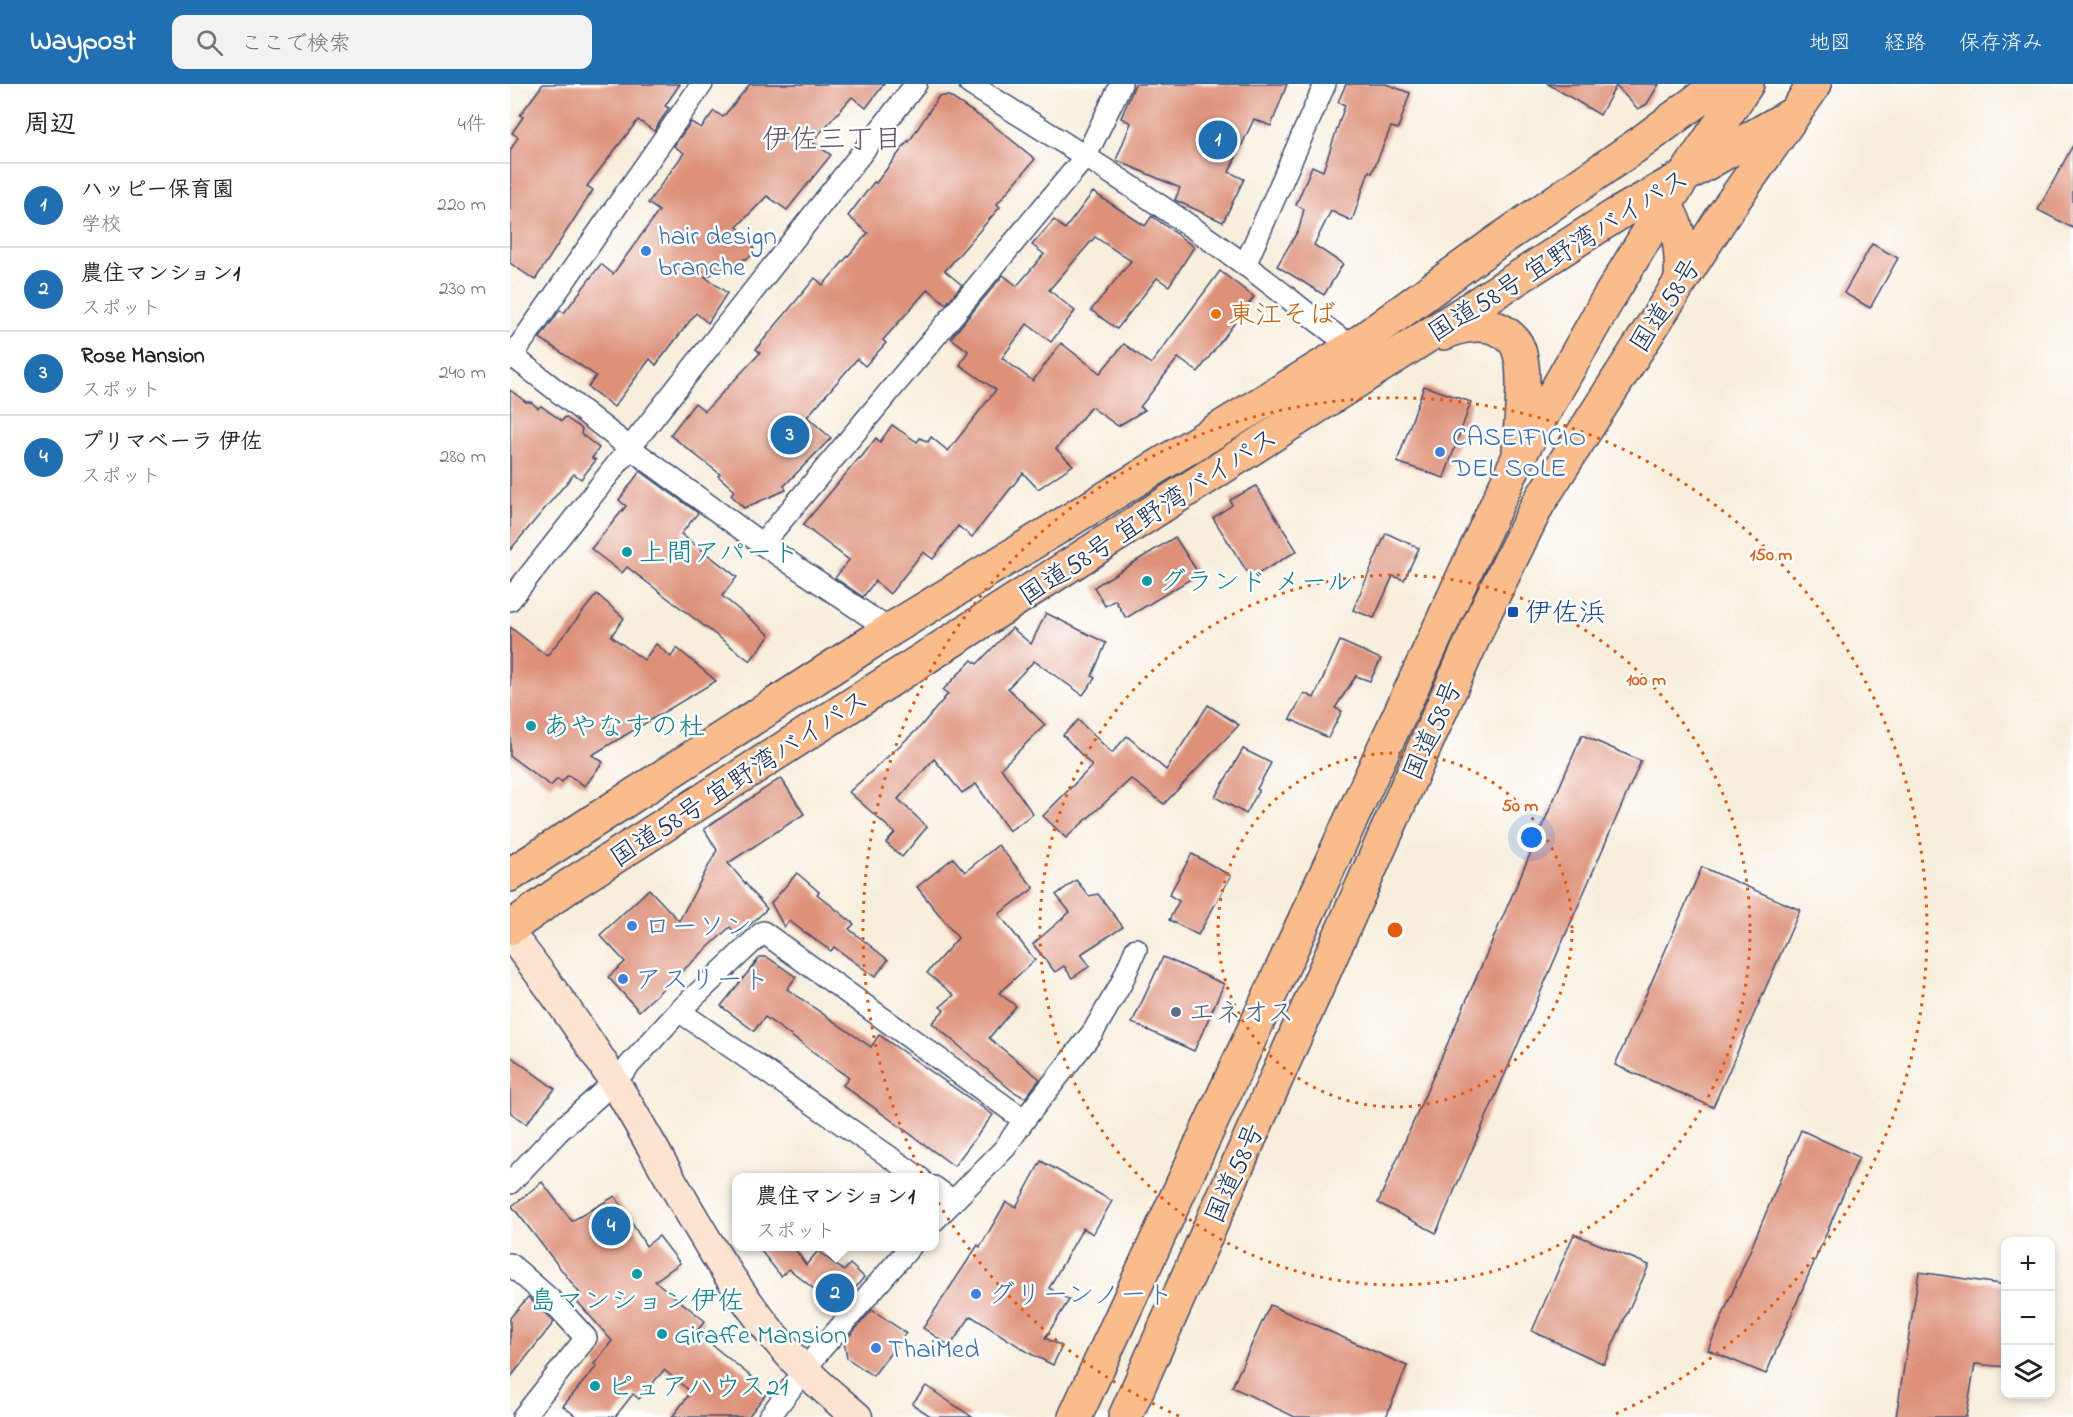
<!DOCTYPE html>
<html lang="ja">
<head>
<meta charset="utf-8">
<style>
	:root { --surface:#fff; --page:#f2f2f2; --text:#222; --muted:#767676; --line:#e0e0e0; --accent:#1f6fb2 }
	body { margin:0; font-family:"Indie Flower","Klee One",sans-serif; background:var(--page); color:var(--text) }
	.controls { position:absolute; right:18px; bottom:18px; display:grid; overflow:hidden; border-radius:12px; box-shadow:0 3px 9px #0003 }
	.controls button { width:54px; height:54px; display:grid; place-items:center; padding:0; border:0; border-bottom:2px solid var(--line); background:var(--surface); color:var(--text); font:30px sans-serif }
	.you { position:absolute; left:1022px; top:754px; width:21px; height:21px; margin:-15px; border:4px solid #fff; border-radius:50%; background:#1a73e8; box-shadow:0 0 0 9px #1a73e833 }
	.badge { display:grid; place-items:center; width:39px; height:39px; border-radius:50%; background:var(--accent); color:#fff; font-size:20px; font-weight:700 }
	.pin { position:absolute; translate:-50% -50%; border:3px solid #fff; box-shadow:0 2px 6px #0006 }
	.popup { position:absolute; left:222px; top:1089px; width:207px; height:78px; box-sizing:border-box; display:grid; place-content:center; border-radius:12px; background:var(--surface); filter:drop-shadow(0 2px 4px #0005); font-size:20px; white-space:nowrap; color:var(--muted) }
	.popup b { font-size:22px; color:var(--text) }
	.popup::after { content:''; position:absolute; left:50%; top:100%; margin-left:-12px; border:12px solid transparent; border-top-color:var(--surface) }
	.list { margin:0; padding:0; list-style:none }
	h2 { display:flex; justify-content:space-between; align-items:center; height:78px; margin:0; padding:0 24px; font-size:26px }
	h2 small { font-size:20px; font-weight:400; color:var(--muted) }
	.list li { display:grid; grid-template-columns:39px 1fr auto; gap:18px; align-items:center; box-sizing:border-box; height:84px; padding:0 24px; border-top:2px solid var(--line) }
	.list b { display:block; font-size:22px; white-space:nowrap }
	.list p { margin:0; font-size:20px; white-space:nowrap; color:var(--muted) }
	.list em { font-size:20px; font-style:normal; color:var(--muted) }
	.icon { flex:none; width:33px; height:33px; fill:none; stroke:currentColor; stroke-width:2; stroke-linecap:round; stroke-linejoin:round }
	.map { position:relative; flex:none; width:1563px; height:1333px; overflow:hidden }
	header { display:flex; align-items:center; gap:36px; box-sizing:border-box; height:84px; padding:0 30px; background:var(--accent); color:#fff }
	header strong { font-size:28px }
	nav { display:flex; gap:33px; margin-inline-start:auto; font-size:21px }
	.search { width:420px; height:54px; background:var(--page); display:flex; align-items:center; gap:15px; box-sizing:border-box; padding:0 21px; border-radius:12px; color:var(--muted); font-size:22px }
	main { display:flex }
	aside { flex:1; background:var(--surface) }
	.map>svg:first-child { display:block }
	.building { fill:#dd9179 }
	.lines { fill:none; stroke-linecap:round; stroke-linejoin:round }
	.street-casing { stroke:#3c4c71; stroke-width:24 }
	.secondary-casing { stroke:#3c4c71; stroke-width:33 }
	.highway-casing { stroke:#3c4c71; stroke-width:36 }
	.street { stroke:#fff; stroke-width:21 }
	.secondary { stroke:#fde4d1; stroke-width:30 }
	.highway { stroke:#fabc8b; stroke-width:33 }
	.ring { fill:none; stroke:#e8590c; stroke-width:3; stroke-dasharray:3 6 }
	.shop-dot { fill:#3f7fe0; stroke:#fff; stroke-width:2 }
	.food-dot { fill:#e8710a; stroke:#fff; stroke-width:2 }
	.culture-dot { fill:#0f9aa8; stroke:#fff; stroke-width:2 }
	.transit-dot { fill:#1a4fb4; stroke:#fff; stroke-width:2 }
	.service-dot { fill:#5c6f8a; stroke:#fff; stroke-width:2 }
	.labels { text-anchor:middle; stroke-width:5; stroke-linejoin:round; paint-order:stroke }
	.shop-label { font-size:27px; fill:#366cbe; stroke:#fff; text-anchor:start }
	.street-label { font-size:27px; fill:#1b2f5e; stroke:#fff }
	.food-label { font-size:27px; fill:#c56008; stroke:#fff; text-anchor:start }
	.culture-label { font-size:27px; fill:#0d838f; stroke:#fff; text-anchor:start }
	.transit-label { font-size:27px; fill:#164399; stroke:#fff; text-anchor:start }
	.service-label { font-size:27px; fill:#4e5e75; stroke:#fff; text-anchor:start }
	.neighbourhood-label { font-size:28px; fill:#5f5167; stroke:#fff }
	.centre { fill:#e8590c; stroke:#fff; stroke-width:3 }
	.ring-label { font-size:18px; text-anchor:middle; font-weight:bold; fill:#e8590c; stroke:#fff; stroke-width:5; stroke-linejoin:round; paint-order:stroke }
</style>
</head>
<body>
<header>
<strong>Waypost</strong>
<div class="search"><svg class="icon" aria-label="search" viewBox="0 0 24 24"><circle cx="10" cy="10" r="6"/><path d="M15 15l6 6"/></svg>ここで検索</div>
<nav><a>地図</a><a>経路</a><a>保存済み</a></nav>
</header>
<main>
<aside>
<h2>周辺<small>4件</small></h2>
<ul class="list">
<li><span class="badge">1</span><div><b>ハッピー保育園</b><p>学校</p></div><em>220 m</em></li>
<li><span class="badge">2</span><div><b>農住マンション1</b><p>スポット</p></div><em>230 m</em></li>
<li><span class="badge">3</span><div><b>Rose Mansion</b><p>スポット</p></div><em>240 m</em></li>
<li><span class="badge">4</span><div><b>プリマベーラ 伊佐</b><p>スポット</p></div><em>280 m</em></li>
</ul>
</aside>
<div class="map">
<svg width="1563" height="1333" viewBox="0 0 1563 1333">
	<rect width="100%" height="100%" fill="#fff"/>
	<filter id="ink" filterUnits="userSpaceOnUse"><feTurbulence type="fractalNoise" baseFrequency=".0167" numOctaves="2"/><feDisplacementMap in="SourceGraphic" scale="12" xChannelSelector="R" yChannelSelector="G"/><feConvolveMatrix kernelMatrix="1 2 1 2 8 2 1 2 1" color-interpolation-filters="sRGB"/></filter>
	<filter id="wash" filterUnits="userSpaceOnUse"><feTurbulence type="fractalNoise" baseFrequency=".008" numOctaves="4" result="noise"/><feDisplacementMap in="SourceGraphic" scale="24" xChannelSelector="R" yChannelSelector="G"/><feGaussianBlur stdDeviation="1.35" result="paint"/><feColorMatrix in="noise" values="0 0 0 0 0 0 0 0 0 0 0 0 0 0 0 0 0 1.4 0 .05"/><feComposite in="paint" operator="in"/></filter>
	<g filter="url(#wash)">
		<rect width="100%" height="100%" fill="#f7eedc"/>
		<g id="blocks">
			<!-- building -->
			<g class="building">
				<polygon points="33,0 170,0 155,22 159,24 144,47 128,36 77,102 83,106 25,196 0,179 0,67 8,53 2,49 13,33 10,31"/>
				<polygon points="240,0 374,0 356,24 342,13 302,58 321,71 277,126 257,112 227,143 242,155 244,167 240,173 195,193 217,209 198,239 186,229 146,281 140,275 104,323 78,303 86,292 30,254 50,226 54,229 91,180 103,190 149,127 138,119 174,69 164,62 181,38 191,44 204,27 213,33"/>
				<polygon points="625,0 777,0 761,42 744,35 719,88 734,95 713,138 665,116 670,104 606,76 621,39 611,34"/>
				<polygon points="836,0 876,0 900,9 888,45 881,43 862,89 859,87 842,137 821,127 804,161 833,180 814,211 767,182 789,145 794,125 786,121 802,82 813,87 835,21 828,18"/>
				<polygon points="1038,0 1149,0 1137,20 1128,25 1106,2 1090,31"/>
				<polygon points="429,12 439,12 483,41 525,75 487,120 490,123 435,187 452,201 436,220 418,205 373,256 376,259 355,282 347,275 297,333 321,354 274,402 276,406 234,424 221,411 224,406 208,392 210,390 160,351 185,319 195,327 250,269 246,265 305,194 313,201 358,149 338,132 364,98 366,99 398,57 399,58"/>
				<polygon points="1563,61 1563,144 1528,126"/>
				<polygon points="583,108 635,142 642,132 684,163 659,202 647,194 607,245 581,226 621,177 585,153 539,206 565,227 541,258 517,240 492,274 523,297 551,259 590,289 614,260 641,280 710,187 744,213 688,288 668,274 630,323 635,326 608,342 581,323 546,365 563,381 528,405 513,389 462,453 448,442 423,475 413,468 380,510 365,497 353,513 325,494 339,476 293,441 349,374 350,375 366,354 370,358 382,341 407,358 410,354 418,358 421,353 438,367 486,306 450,281 458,267 441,254 493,191 507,202 534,170 522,161 544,136 555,145"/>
				<polygon points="1362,160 1388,174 1360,224 1334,209"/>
				<polygon points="914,302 961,318 934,394 887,378"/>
				<polygon points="0,306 16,318 21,318 28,324 31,322 52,337 55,333 72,345 71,350 89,364 82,374 86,376 71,395 64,390 0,466"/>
				<polygon points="130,387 188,429 171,450 227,493 212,512 260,551 240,577 117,483 112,489 81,465 116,422 109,416"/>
				<polygon points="746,402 787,467 741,494 703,434 722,421 720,416"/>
				<polygon points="876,449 909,464 894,496 883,492 864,534 843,526"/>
				<polygon points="665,453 689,490 616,534 605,516 595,522 584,503"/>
				<polygon points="87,510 114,534 101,552 134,576 146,560 161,573 167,564 206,597 82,671 93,678 75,702 58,691 52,698 47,695 41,702 0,672 0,543 37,572"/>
				<polygon points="536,529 596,559 582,592 585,594 573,611 524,577 498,604 535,641 491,684 523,730 499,747 466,700 452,709 424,675 388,715 417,743 392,773 376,759 385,749 339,708 410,643 438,610 433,606 462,576 467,580 502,544 521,560"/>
				<polygon points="830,557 871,575 860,597 846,592 825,624 832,627 818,654 780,635 794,609 804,614"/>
				<polygon points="698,621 729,641 654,720 621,695 556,754 533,732 582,682 553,651 568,636 602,669 617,652 656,686"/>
				<polygon points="1072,651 1131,677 926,1149 868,1119"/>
				<polygon points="733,665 761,679 747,705 749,706 736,730 705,713"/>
				<polygon points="271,694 294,730 218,779 257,825 228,852 220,843 129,927 98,893 115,878 90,851 139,805 169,837 207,766 194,745"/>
				<polygon points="488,761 524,804 489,830 525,876 489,909 506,922 479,954 530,995 515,1014 501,1006 422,939 434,926 430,923 444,911 417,889 448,854 407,803 443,774 455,788"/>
				<polygon points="682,770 721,792 688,851 659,836 669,817 659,811"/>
				<polygon points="1192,783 1290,826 1203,1023 1105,981"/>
				<polygon points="287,789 309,808 307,810 344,840 339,845 378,876 365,893 324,863 321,867 279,837 274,843 261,819"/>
				<polygon points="566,796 579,812 588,810 613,843 571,870 580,882 562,894 554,882 545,888 523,860 560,828 546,811"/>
				<polygon points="250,873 257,873 286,893 277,905 361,963 369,951 483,1031 444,1082 333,1001 339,994 255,933 244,947 211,922"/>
				<polygon points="653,873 714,900 684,967 622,939"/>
				<polygon points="0,972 45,1005 16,1040 0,1028"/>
				<polygon points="1291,1046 1349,1073 1256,1290 1198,1266"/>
				<polygon points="531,1077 602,1117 583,1150 573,1144 539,1204 559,1216 535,1254 552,1262 543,1281 521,1270 461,1232 440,1262 413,1244 468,1161 470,1163 496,1118 506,1123"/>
				<polygon points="32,1098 62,1137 105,1112 136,1162 149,1152 170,1179 145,1197 195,1237 186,1248 249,1299 247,1304 256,1310 238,1333 162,1333 181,1308 154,1286 129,1315 123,1310 105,1333 67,1333 53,1322 87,1282 84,1280 102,1257 66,1216 71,1211 2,1122"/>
				<polygon points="1064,1150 1139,1181 1094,1280 1022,1247"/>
				<polygon points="247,1162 283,1162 296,1181 308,1167 334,1187 340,1180 354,1193 329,1225 279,1185 271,1192"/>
				<polygon points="1409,1188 1496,1201 1496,1283 1465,1280 1456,1333 1386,1333"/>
				<polygon points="18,1213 44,1238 0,1294 0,1234"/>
				<polygon points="760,1221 897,1282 876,1333 785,1333 722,1303"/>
				<polygon points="362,1226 396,1249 363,1292 337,1274 334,1258"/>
				<polygon points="416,1302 462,1333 422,1333 402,1320"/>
			</g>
		</g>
	</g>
	<g filter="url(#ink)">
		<use href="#blocks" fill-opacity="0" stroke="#3c4c71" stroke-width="1.5"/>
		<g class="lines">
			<!-- street casing -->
			<g class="street-casing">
				<g id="street">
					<path d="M460,0C553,58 646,116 735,181C772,207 805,238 843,263"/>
					<polyline points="735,181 815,0"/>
					<polyline points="0,270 120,364 252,460 380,546"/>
					<polyline points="0,275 192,0"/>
					<polyline points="252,460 576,72 611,0"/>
					<polyline points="0,516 406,0"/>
					<polyline points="169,927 410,1094"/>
					<polyline points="514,1036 583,948 611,900 626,865"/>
					<polyline points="0,1099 48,1048 104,998 169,927 253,848 514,1036 495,1064 424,1137"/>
					<polyline points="424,1103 442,1116"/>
					<polyline points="0,1180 41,1216 76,1254 13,1333"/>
					<polyline points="259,1333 311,1265 401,1162"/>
				</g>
			</g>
			<!-- secondary casing -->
			<g class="secondary-casing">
				<path id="secondary" d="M0,850C37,898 73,947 105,999C161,1091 207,1190 280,1271C300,1294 324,1313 347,1333"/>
			</g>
			<!-- highway casing -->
			<g class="highway-casing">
				<g id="highway">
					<path d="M1139,114C1144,116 1152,119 1156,123C1171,143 1172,173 1171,196"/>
					<path d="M934,249C949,242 963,239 979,242C990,244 1004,253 1008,264C1018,287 1010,340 1009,367"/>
					<polyline points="0,791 380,546 843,263 984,160 1133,57 1209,0"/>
					<polyline points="0,844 59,802 1106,131 1283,30"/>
					<polyline points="565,1333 1008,374 1098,215 1155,121 1237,0"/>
					<polyline points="615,1333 974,530 1028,420 1214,130 1305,0"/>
				</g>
			</g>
			<!-- street -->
			<use href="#street" class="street"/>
			<!-- secondary -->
			<use href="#secondary" class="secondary"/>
			<!-- highway -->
			<use href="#highway" class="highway"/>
		</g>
	</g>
	<!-- distance rings -->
	<g class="ring">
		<circle cx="885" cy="846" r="177"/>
		<circle cx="885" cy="846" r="355"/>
		<path d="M669 1332A532 532 0 1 1 1101 1332"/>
	</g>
	<!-- markers -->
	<g class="shop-dot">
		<circle cx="136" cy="167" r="6"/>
		<circle cx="930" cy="368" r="6"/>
		<circle cx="122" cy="842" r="6"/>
		<circle cx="113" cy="895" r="6"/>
		<circle cx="466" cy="1210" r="6"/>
		<circle cx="366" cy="1264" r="6"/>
	</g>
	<circle class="food-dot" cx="706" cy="230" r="6"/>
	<g class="culture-dot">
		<circle cx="117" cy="468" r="6"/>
		<circle cx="637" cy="497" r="6"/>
		<circle cx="21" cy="642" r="6"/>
		<circle cx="127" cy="1190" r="6"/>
		<circle cx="152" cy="1250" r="6"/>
		<circle cx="85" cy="1302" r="6"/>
	</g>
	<rect class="transit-dot" x="997" y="522" width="12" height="12" rx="3"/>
	<circle class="service-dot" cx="666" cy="928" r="6"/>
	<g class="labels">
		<!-- shop labels -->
		<g class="shop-label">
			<text x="148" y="160">hair design<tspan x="148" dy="31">branche</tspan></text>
			<text x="942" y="361">CASEIFICIO<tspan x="942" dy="31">DEL SOLE</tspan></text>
			<text x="134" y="851">ローソン</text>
			<text x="125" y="904">アスリート</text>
			<text x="478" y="1219">グリーンノート</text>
			<text x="378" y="1273">ThaiMed</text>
		</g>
		<!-- street labels -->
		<g class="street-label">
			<text transform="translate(1048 171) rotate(-32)" y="9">国道58号 宜野湾バイパス</text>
			<text transform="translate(1155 221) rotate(-57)" y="9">国道58号</text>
			<text transform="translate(638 432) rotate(-33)" y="9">国道58号 宜野湾バイパス</text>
			<text transform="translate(922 646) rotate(-66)" y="9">国道58号</text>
			<text transform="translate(229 694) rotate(-33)" y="9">国道58号 宜野湾バイパス</text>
			<text transform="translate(724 1089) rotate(-66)" y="9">国道58号</text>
		</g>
		<!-- food labels -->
		<g class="food-label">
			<text x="718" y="239">東江そば</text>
		</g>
		<!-- culture labels -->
		<g class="culture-label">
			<text x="129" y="477">上間アパート</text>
			<text x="649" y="506">グランド メール</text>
			<text x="33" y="651">あやなすの杜</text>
			<text x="127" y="1225" text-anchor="middle">島マンション伊佐</text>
			<text x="164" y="1259">Giraffe Mansion</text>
			<text x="97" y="1311">ピュアハウス21</text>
		</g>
		<!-- transit labels -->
		<g class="transit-label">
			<text x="1015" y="537">伊佐浜</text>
		</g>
		<!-- service labels -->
		<g class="service-label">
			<text x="678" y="937">エネオス</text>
		</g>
		<!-- neighbourhood labels -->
		<g class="neighbourhood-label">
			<text x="322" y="64">伊佐三丁目</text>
		</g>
	</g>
	<circle cx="885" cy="846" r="9" class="centre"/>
	<g class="ring-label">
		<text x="1261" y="476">150 m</text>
		<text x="1136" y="601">100 m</text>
		<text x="1010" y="727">50 m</text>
	</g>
</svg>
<div class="controls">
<button>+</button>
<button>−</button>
<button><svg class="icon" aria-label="layers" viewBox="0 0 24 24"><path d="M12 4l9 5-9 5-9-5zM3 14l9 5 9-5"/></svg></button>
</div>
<div class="you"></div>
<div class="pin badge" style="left:708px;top:56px">1</div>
<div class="pin badge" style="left:325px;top:1209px">2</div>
<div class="popup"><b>農住マンション1</b>スポット</div>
<div class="pin badge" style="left:280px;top:351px">3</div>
<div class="pin badge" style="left:101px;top:1142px">4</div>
</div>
</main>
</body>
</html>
